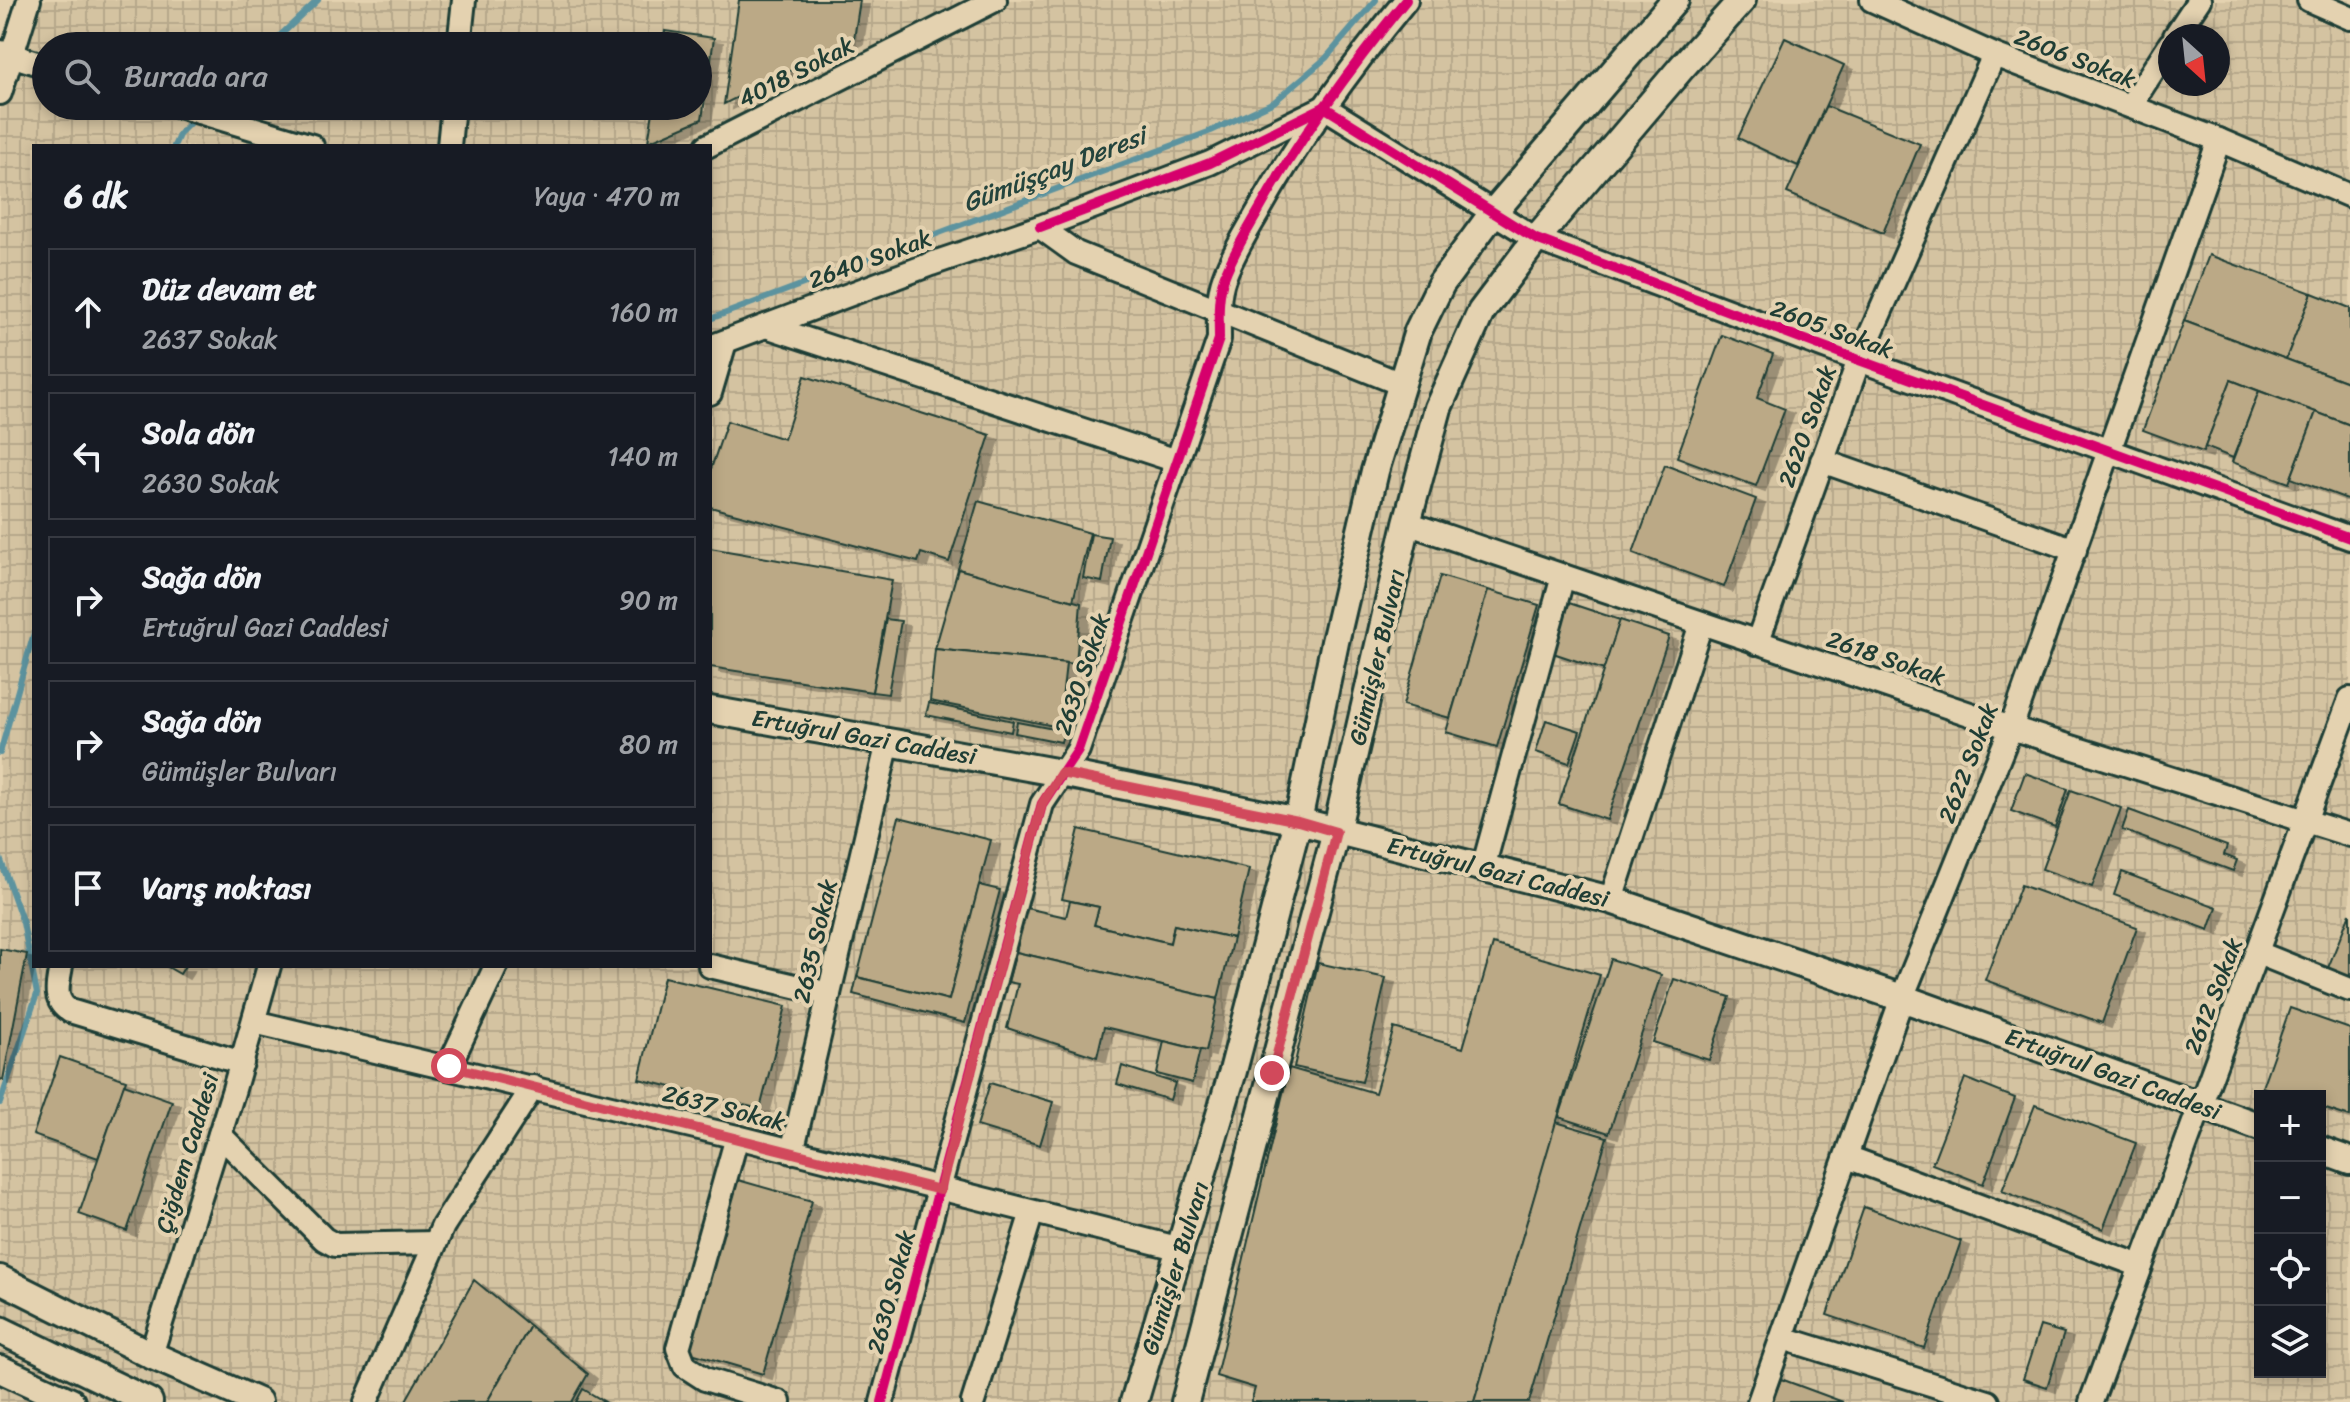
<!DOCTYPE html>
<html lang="tr">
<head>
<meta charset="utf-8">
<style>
	:root { --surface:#171b24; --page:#242831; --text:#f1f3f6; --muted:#9ea1a6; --line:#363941 }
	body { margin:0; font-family:Sriracha,sans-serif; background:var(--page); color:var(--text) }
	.controls { position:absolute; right:24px; bottom:24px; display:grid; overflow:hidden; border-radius:0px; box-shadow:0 4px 12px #0003 }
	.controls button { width:72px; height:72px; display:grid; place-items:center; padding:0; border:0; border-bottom:2px solid var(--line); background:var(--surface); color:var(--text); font:40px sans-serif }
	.compass { position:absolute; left:2158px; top:24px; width:72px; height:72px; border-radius:50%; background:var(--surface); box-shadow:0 4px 12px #0003; rotate:153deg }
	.stop { position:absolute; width:24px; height:24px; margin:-18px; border:6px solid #d1495b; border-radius:50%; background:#fff }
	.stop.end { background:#d1495b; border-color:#fff; box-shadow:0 2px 8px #0008 }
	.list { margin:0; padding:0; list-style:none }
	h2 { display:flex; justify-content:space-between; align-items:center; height:104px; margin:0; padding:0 32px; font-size:34px }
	h2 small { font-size:26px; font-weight:400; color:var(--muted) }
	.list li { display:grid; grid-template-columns:52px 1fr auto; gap:24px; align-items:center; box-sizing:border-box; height:128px; margin:0 16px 16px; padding:0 16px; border:2px solid var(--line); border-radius:0px }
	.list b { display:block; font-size:30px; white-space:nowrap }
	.list p { margin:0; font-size:26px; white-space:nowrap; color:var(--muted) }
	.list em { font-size:26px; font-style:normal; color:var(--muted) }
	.icon { flex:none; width:44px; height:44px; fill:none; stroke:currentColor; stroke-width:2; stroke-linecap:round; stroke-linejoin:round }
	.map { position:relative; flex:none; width:2350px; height:1402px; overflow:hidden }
	.search { position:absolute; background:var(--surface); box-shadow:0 4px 12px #0003; left:32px; top:32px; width:680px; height:88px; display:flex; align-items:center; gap:20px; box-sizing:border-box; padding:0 28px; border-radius:44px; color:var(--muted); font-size:30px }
	.panel { position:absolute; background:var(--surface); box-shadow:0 4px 12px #0003; left:32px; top:144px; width:680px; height:824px; border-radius:0px }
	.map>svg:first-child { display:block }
	.industrial { fill:url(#industrial-grid); fill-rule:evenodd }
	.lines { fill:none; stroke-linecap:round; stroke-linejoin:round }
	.stream { stroke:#5c939f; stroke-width:6 }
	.building { fill:#bba986; stroke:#1f3d34; stroke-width:2; filter:url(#shadow) }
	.minor-casing { stroke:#1f3d34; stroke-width:28 }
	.major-casing { stroke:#1f3d34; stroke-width:32 }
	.minor { stroke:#e4d2b0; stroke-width:22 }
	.major { stroke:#e4d2b0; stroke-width:26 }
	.cycleway-casing { stroke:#e4d2b0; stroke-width:15 }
	.cycleway { stroke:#d6006c; stroke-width:10 }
	.route { stroke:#d1495b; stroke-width:10 }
	.labels { text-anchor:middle; stroke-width:8; stroke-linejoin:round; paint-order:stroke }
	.street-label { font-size:24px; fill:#1f3d34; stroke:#e4d2b0 }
	.water-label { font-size:26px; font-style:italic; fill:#24443d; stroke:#e4d2b0 }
</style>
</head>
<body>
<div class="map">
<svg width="2350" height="1402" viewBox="0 0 2350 1402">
	<defs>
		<pattern id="industrial-grid" width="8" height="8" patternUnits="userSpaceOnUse" patternTransform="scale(2)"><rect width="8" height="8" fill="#d4c3a1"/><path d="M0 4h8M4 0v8" fill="none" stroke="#b6a88b"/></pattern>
		<filter id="shadow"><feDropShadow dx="9" dy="5" stdDeviation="0" flood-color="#0004"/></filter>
	</defs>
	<rect width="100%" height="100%" fill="#e4d2b0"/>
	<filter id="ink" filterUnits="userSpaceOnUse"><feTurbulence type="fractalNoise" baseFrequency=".0125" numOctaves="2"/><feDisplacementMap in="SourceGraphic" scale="16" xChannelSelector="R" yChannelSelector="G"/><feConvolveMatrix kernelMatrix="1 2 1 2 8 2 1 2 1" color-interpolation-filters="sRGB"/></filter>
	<g filter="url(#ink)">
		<!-- industrial -->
		<path class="industrial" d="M25,0H2350V1402H0V81ZM2170,36H2218V84H2170ZM46,46H698V106H46ZM34,146H710V966H34ZM2260,1096H2320V1372H2260Z"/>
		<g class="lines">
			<!-- stream -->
			<g class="stream">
				<polyline points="269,46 318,0"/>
				<polyline points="174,146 180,133 193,120"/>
				<polyline points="710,319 1211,131 1274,102 1326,58 1376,0"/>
				<polyline points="0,753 34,633"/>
				<polyline points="0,858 23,923 37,994 0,1103"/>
			</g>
		</g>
		<!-- building -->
		<g class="building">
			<polygon points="739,0 860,0 854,39 724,104"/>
			<polygon points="665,31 714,38 702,119 648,142 654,106 698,106 698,46 663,46"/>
			<polygon points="1785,38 1844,65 1798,166 1738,138"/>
			<polygon points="1826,106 1920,144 1883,233 1787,193"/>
			<polygon points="2209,255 2312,293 2286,359 2184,321"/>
			<polygon points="2312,293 2350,308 2350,383 2286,359"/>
			<polygon points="2184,321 2350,383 2350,425 2231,380 2203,452 2143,430"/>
			<polygon points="1722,335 1773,354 1757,398 1785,409 1756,486 1677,457"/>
			<polygon points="805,376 990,435 949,562 921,553 918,562 710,507 710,472 727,421 784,439"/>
			<polygon points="2231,380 2259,391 2233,458 2205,447"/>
			<polygon points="2259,391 2316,412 2289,483 2232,462"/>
			<polygon points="2316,412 2350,425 2350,500 2291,478"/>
			<polygon points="1665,465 1756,499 1724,587 1633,553"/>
			<polygon points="978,501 1090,533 1073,601 958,569"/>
			<polygon points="1091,534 1110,537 1102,582 1083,578"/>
			<polygon points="710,548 892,580 872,692 710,667"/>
			<polygon points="958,569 1081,603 1076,664 935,649"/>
			<polygon points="1440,576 1488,590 1450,718 1403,705"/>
			<polygon points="1488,590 1539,605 1497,747 1446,732"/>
			<polygon points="1569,603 1620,620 1604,670 1553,653"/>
			<polygon points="886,619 901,621 888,694 872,692"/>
			<polygon points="1620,620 1669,636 1607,820 1559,804"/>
			<polygon points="935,649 1066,663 1059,727 930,701"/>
			<polygon points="929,703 1013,721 1011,732 926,715"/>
			<polygon points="1546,720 1580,731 1569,763 1536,752"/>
			<polygon points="1017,722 1064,731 1061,742 1015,733"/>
			<polygon points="2025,773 2068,789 2055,827 2011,811"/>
			<polygon points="2071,790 2121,808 2092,887 2042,869"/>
			<polygon points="2129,810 2227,846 2224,855 2237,860 2233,871 2122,830"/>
			<polygon points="899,817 991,840 949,1000 857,977"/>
			<polygon points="1079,829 1249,869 1233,938 1174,925 1170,943 1094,925 1099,907 1062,899"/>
			<polygon points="2122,872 2217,907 2209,930 2114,895"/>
			<polygon points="979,885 1000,890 965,1023 853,994 857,977 949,1000"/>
			<polygon points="2021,885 2137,927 2102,1023 1985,980"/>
			<polygon points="1070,901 1099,907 1094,925 1170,943 1174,925 1233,938 1218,999 1016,952 1026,908 1066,917"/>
			<polygon points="2350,913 2350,977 2328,968"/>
			<polygon points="1493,944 1600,975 1474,1402 1251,1402 1255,1388 1216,1376 1289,1068 1375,1093 1394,1028 1463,1048"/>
			<polygon points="0,949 27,954 3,1080 0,1079"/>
			<polygon points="1016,952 1218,999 1206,1051 1104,1027 1097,1057 1007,1028 1018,984 1008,982"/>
			<polygon points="1611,959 1661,975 1609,1133 1559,1117"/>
			<polygon points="1318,963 1386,978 1362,1082 1294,1067"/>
			<polygon points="166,966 185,966 180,974"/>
			<polygon points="664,977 786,1006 760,1109 639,1079"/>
			<polygon points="1674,979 1730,997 1709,1060 1653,1042"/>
			<polygon points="2290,1008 2350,1029 2350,1117 2320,1107 2320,1096 2289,1096 2262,1087"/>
			<polygon points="1164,1041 1200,1050 1192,1083 1157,1074"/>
			<polygon points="60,1057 126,1080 98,1158 33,1135"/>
			<polygon points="1122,1066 1175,1083 1170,1100 1117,1084"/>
			<polygon points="1965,1078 2015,1098 1983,1184 1932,1164"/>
			<polygon points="990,1083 1053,1102 1040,1145 977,1126"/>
			<polygon points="124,1084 172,1101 127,1231 79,1214"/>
			<polygon points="2035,1105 2136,1143 2103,1229 2002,1191"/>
			<polygon points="1556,1122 1607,1137 1529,1402 1474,1402"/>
			<polygon points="738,1180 812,1201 763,1374 688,1352"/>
			<polygon points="1864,1207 1961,1241 1924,1348 1827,1315"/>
			<polygon points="474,1280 530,1326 487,1402 405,1402"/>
			<polygon points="530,1326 588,1374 572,1402 487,1402"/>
			<polygon points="2040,1326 2064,1333 2047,1387 2023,1379"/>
			<polygon points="1781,1379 1843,1402 1772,1402"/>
			<polygon points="583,1389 605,1402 576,1402"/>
		</g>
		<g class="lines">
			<!-- minor casing -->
			<g class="minor-casing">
				<g id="minor">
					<polyline points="1872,0 1994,55 2219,140 2350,196"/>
					<polyline points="2309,0 2350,18"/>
					<polyline points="2175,36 2199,0"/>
					<polyline points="459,46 464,0"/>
					<polyline points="1,52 46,66"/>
					<polyline points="0,93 29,0"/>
					<polyline points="179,106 312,146"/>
					<polyline points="2130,106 2170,44"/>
					<polyline points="449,146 453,106"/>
					<polyline points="707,146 995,0"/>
					<polyline points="1040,227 1210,163 1324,107 1536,239 1859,360 2350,538"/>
					<polyline points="766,326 1177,461"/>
					<polyline points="710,347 931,264 1040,227 1076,253 1401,384"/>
					<polyline points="710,393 725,342"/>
					<polyline points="1822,461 2075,550"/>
					<polyline points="1407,523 2011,728 2350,835"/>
					<polyline points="1757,643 1859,360 1994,55"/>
					<polyline points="1483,868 1563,576"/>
					<polyline points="1611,900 1701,624"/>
					<polyline points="2258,953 2350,990"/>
					<path d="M61,966C58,984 52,1000 70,1011L242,1063"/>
					<polyline points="710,966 829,994"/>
					<polyline points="254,1022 737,1137 1181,1249"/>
					<polyline points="449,1066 496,966"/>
					<polyline points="220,1135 324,1239 335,1245 435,1243"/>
					<polyline points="737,1137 678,1348 685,1366 705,1379 779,1402"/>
					<polyline points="792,1152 888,742"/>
					<polyline points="1847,1157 2141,1266"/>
					<polyline points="1783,1338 1988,1402"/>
					<polyline points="151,1355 234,1089 269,966"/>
					<polyline points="366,1402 443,1226 533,1087"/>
					<path d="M882,1402L1042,804L1078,750L1219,339C1219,319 1217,297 1224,278C1232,255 1246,233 1258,212C1300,137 1351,67 1406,0"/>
					<polyline points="973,1402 1032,1212"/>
					<polyline points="1759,1402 1902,998 2011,728 2219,140"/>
					<polyline points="2091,1402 2350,699"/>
				</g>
			</g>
			<!-- major casing -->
			<g class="major-casing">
				<g id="major">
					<polyline points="710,710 1061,773 1298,821 1611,900 1902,998 2260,1127"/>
					<polyline points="2320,1150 2350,1161"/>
					<polyline points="0,1279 151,1355 258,1402"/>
					<polyline points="0,1330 149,1402"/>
					<polyline points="0,1369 71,1402"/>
					<polyline points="1134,1402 1233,1071 1298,821 1335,642 1375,471 1418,331 1441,284 1493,213 1675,0"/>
					<polyline points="1185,1402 1336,832 1407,523 1438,408 1481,312 1536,239 1682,67 1742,0"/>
				</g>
			</g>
			<!-- minor -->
			<use href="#minor" class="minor"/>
			<!-- major -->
			<use href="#major" class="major"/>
			<!-- cycleway casing -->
			<g class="cycleway-casing">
				<g id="cycleway">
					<polyline points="1040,227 1210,163 1324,107 1536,239 1859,360 2350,538"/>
					<path d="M882,1402L1042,804L1078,750L1219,339C1219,319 1217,297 1224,278C1232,255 1246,233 1258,212C1300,137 1351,67 1406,0"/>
				</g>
			</g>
			<!-- cycleway -->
			<use href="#cycleway" class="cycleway"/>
		</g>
	</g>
	<g class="lines" filter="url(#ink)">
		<!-- route -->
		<polyline class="route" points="449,1066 940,1190 1042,804 1061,773 1298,821 1336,832 1272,1073"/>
	</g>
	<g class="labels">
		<!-- street labels -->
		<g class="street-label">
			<text transform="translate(2075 58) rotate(21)" y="8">2606 Sokak</text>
			<text transform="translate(796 72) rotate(-27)" y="8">4018 Sokak</text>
			<text transform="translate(870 259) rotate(-20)" y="8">2640 Sokak</text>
			<text transform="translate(1832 329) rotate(20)" y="8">2605 Sokak</text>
			<text transform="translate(1807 426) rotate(-70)" y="8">2620 Sokak</text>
			<text transform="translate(1377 657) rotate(-77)" y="8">Gümüşler Bulvarı</text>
			<text transform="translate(1886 658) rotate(19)" y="8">2618 Sokak</text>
			<text transform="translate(1082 674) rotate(-71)" y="8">2630 Sokak</text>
			<text transform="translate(864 737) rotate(10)" y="8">Ertuğrul Gazi Caddesi</text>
			<text transform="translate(1968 763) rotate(-69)" y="8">2622 Sokak</text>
			<text transform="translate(1498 872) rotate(14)" y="8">Ertuğrul Gazi Caddesi</text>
			<text transform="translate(815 941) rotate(-77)" y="8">2635 Sokak</text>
			<text transform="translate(2213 996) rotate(-69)" y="8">2612 Sokak</text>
			<text transform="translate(2113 1074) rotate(20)" y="8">Ertuğrul Gazi Caddesi</text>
			<text transform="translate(724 1108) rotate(14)" y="8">2637 Sokak</text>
			<text transform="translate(187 1153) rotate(-73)" y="8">Çiğdem Caddesi</text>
			<text transform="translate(1175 1268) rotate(-73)" y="8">Gümüşler Bulvarı</text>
			<text transform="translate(891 1292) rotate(-75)" y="8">2630 Sokak</text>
		</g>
		<!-- water labels -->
		<g class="water-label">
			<text transform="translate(1054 169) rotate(-21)" y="9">Gümüşçay Deresi</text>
		</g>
	</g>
</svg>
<div class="controls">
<button>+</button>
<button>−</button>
<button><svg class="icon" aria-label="locate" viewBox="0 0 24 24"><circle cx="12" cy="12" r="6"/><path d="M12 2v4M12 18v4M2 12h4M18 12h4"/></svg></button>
<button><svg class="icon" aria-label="layers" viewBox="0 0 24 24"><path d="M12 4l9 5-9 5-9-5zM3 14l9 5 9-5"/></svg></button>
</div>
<svg class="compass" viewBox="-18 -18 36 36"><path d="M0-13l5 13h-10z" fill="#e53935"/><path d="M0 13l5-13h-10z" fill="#9ea1a6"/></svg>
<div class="stop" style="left:449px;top:1066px"></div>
<div class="stop end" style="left:1272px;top:1073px"></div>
<div class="search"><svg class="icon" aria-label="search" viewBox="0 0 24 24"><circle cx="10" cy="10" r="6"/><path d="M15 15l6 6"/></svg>Burada ara</div>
<section class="panel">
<h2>6 dk<small>Yaya · 470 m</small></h2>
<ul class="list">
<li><svg class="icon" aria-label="ahead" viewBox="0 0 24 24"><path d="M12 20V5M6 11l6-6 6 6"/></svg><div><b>Düz devam et</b><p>2637 Sokak</p></div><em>160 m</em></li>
<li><svg class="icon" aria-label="left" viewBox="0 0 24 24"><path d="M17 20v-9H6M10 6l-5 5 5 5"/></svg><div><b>Sola dön</b><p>2630 Sokak</p></div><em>140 m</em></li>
<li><svg class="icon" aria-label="right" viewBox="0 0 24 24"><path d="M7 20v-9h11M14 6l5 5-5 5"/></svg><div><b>Sağa dön</b><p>Ertuğrul Gazi Caddesi</p></div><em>90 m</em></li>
<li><svg class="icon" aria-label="right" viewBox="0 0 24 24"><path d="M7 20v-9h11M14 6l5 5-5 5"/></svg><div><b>Sağa dön</b><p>Gümüşler Bulvarı</p></div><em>80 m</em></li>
<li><svg class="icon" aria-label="arrive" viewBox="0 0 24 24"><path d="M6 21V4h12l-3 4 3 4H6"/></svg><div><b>Varış noktası</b></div></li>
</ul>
</section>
</div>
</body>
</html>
